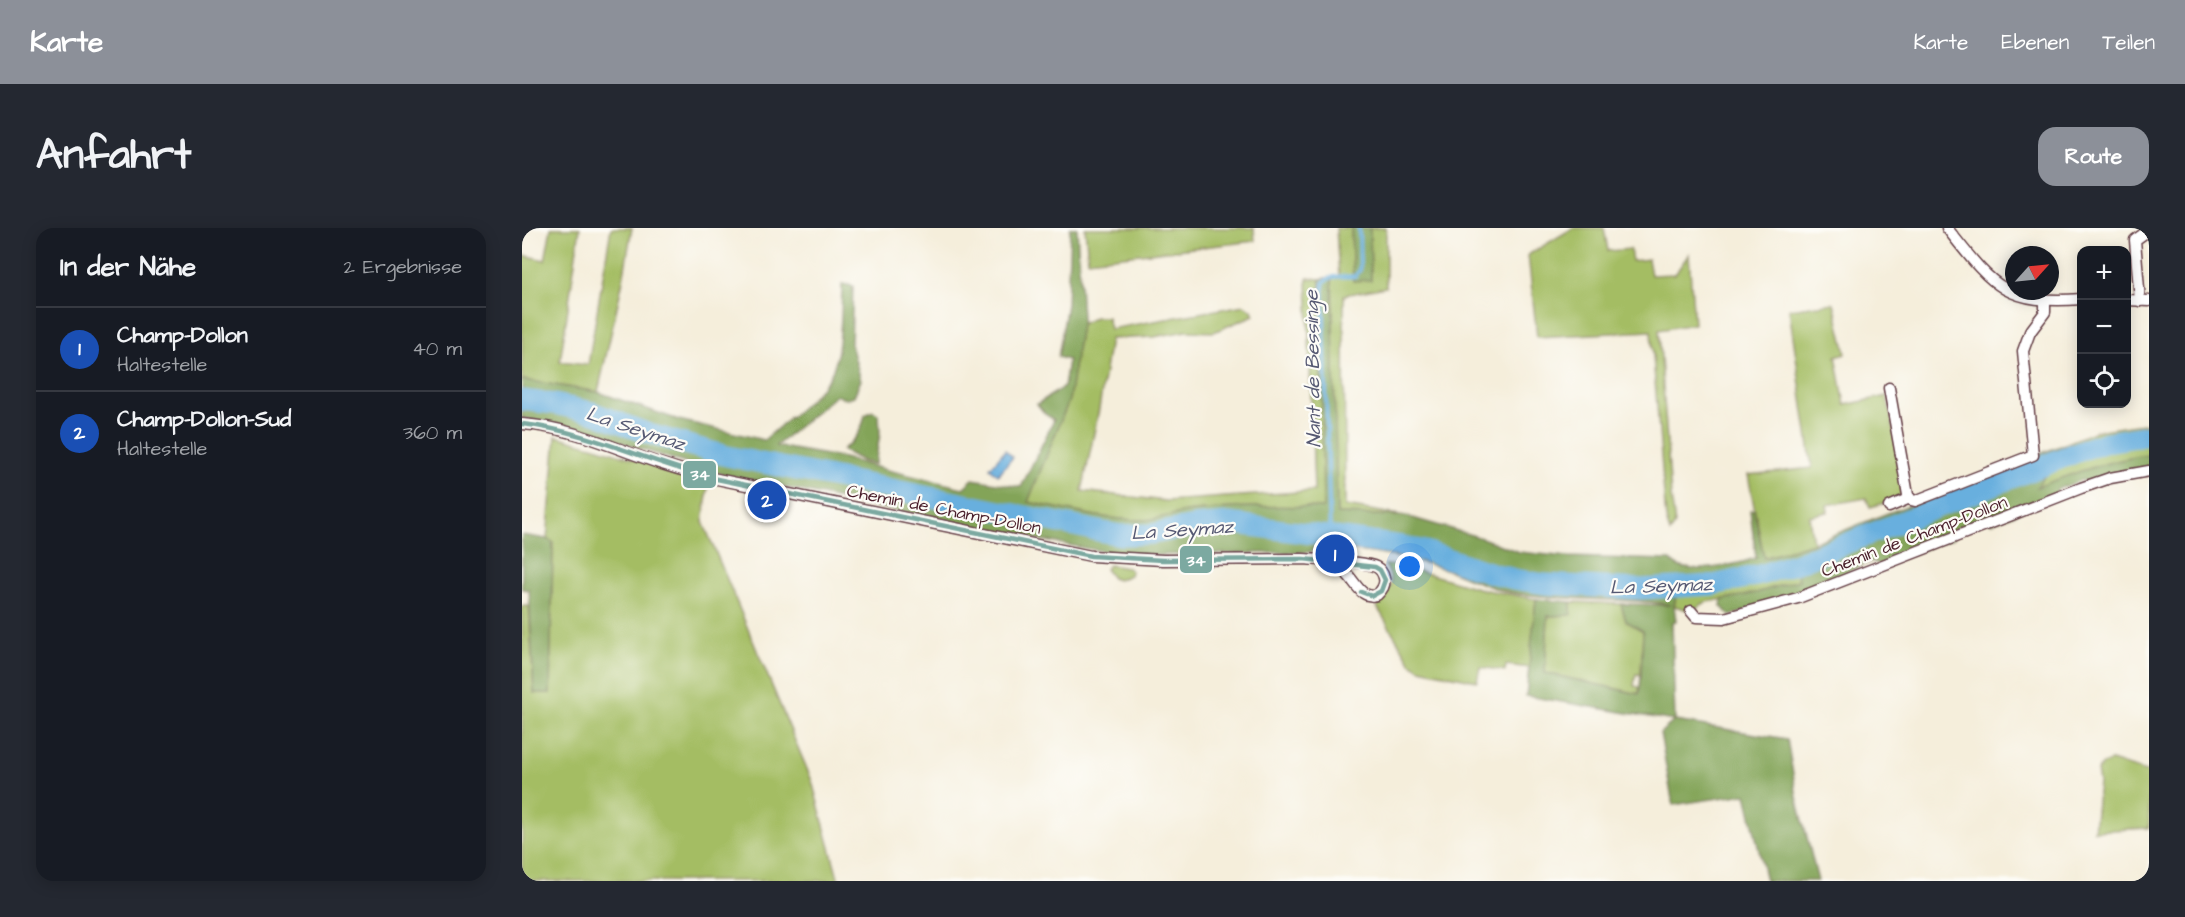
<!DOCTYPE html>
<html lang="de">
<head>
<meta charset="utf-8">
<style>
	:root { --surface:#171b24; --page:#242831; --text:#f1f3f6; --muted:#9ea1a6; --line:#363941; --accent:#8c9099 }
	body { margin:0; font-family:"Architects Daughter",sans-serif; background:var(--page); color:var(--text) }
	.controls { position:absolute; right:18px; top:18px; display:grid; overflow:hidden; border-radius:12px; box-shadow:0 3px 15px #0003 }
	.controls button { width:54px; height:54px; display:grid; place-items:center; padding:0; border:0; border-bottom:2px solid var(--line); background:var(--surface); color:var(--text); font:30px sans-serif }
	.compass { position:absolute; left:1483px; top:18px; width:54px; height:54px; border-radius:50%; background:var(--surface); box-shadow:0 3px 15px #0003; rotate:63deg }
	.you { position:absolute; left:888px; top:339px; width:21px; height:21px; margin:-15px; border:4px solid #fff; border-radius:50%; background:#1a73e8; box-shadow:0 0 0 9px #1a73e833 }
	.badge { display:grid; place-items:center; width:39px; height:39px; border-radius:50%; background:var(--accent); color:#fff; font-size:20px; font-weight:700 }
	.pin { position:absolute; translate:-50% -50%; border:3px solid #fff; box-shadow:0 2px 6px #0006 }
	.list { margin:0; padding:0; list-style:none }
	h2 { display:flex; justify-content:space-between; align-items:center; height:78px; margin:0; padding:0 24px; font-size:26px }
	h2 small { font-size:20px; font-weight:400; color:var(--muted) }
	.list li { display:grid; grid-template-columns:39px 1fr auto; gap:18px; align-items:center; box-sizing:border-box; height:84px; padding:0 24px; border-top:2px solid var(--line) }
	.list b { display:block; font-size:22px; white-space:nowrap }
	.list p { margin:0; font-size:20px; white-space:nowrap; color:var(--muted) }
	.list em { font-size:20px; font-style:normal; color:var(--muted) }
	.icon { flex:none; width:33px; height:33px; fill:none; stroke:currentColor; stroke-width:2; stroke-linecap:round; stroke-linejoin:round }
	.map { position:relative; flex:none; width:1627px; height:653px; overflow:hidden; border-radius:18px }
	header { display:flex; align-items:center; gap:36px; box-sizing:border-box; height:84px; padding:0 30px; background:var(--accent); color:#fff }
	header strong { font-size:28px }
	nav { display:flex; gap:33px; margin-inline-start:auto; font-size:21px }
	.intro { display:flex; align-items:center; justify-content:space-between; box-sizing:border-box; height:144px; padding:0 36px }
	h1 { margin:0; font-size:42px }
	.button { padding:15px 27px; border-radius:18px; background:var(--accent); color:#fff; font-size:21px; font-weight:700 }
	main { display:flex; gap:36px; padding:0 36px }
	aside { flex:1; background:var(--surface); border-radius:18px; box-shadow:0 3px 15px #0003 }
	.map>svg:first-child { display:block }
	.green { fill:#a4bd63; stroke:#776e47; stroke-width:1.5 }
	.forest { fill:#83a459; stroke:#666242; stroke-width:1.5 }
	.water { fill:#67afde; stroke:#586784; stroke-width:1.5 }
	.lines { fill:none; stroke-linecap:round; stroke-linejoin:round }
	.stream { stroke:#67afde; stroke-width:4 }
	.river { stroke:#67afde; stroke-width:21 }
	.minor-casing { stroke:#643e45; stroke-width:13 }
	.minor { stroke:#fff; stroke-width:10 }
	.bus-1-casing { stroke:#fdfcf7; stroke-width:9 }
	.bus-1 { stroke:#7ca9a1; stroke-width:4.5 }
	.labels { text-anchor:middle; stroke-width:4.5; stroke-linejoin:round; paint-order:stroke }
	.street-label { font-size:18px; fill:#4a1f2b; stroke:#fdfcf7 }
	.water-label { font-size:20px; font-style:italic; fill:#565973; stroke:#fdfcf7 }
	.line-badge { stroke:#fdfcf7; stroke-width:2 }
	.badge-label { font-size:16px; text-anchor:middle; font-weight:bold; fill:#fff }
</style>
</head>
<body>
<header>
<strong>Karte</strong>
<nav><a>Karte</a><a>Ebenen</a><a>Teilen</a></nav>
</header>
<div class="intro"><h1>Anfahrt</h1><a class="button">Route</a></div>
<main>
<aside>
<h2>In der Nähe<small>2 Ergebnisse</small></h2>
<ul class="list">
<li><span class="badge" style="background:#1a4fb4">1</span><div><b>Champ-Dollon</b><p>Haltestelle</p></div><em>40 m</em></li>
<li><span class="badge" style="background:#1a4fb4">2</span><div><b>Champ-Dollon-Sud</b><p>Haltestelle</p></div><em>360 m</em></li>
</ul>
</aside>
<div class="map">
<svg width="1627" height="653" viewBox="0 0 1627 653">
	<rect width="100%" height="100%" fill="#fdfcf7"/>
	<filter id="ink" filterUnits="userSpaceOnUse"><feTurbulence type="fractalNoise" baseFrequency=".0167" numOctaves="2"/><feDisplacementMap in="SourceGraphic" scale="12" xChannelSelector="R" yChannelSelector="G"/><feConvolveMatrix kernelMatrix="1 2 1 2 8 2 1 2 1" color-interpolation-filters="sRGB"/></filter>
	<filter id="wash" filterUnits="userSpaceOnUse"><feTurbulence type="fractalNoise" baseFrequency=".008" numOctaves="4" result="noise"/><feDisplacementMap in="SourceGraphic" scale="24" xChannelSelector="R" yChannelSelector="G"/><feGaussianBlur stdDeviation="1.35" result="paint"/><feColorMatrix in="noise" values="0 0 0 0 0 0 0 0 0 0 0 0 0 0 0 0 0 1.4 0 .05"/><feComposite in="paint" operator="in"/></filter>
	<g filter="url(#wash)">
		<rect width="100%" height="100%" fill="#f5eedb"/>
		<!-- green -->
		<g class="green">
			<polygon points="29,0 58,0 38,134 66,137 89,0 110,0 101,52 76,164 0,152 0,27 23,32"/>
			<polygon points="563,0 732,0 733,13 566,32"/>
			<polygon points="814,0 829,0 831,52 849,51 848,0 864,0 864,59 822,67 823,278 884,288 815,286 810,49 817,50"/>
			<polygon points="1051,0 1082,0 1086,23 1108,21 1110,33 1126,31 1129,47 1153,46 1167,26 1172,96 1137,102 1149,268 1153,296 1148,305 1144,291 1129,103 1015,109 1006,27"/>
			<path d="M785,50L798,51L801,280C758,277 715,279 672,283C655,284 636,293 618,292C581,292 542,281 505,274L547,172L559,96L573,89H585L588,101L722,77L730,82L732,87L692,104L664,103L632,109L588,111L577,181L560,263L644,273L792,263Z"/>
			<polygon points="1312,75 1324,125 1314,128 1323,177 1365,168 1382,254 1378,268 1363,275 1348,279 1344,270 1305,277 1306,284 1287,288 1291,315 1242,330 1226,247 1290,240 1267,81"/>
			<path d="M1627,195V227C1587,232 1551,245 1514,260L1543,216L1574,203Z"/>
			<polygon points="34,208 77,220 187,254 181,294 290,553 317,653 0,653 0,378 7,378 12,465 28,465 31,315 25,311"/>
			<polygon points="1273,334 1277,352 1228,367 1184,374 1169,383 1152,378 1156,356 1215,350"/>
			<polygon points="587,337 606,340 609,343 608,347 596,352 590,350 583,341"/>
			<path d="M863,337L880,338L959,361L1014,371L1008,440L984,437L983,443L958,439L955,453L898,441L889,435L855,379C861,361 878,365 863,337Z"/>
			<polygon points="1049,374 1099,376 1104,393 1121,402 1119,447 1114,446 1112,458 1118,459 1117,466 1023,445 1026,388 1048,387"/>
			<polygon points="1589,533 1627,545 1627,600 1572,603 1577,554 1575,543 1581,536"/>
		</g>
		<!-- forest -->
		<g class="forest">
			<path d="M548,0H555L560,90L547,172L506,274C542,281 581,292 619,292C637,292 655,284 673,283C715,279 758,277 801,280L798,51L810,49L815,286L884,288L960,310L997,324L1046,329L1149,332C1160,350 1216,336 1234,330L1228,282L1232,281L1242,330L1291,315L1366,285L1504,235L1515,230V227L1543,216L1515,259C1552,245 1588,232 1627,227V243L1570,257L1560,252L1536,261L1531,271L1470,295L1459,291L1435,300L1431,310L1360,338L1350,333L1325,344L1323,353L1208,388L1199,378L1200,372L1234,365L1277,352L1273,334L1215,350L1156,356L1152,378L1154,393L1150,394L1153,493L1265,511L1275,569L1296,653H1244L1224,566L1151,577L1138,505L1152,493L1004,468L1014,371L1049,374V387L1026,388L1023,445L1117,466L1119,447L1121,403L1104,393L1099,376L1148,377C1129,373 1112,373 1093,372C1062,371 1029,370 998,366C970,362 946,349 920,340C879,327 836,323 794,319L789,324L632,327L593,325L562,320L444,298L187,243L52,199L0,190V152H2L76,164L157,192L242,212C260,196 296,168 308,148C320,127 319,81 320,56L331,58L329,117L339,152L332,168L324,171L314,167L254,218L322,230L361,241L441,260L451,251L499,259L532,192L523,186L515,176L542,159L546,132L536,129L545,76Z"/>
			<polygon points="829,0 848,0 849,52 831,53"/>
			<path d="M351,183L357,187L358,206L353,236L340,233L320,222C333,212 340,203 343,187Z"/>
			<polygon points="0,307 25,311 31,314 28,465 12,465 7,362 0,361"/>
		</g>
		<!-- water -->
		<polygon class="water" points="483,222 491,229 476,247 468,240"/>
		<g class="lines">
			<!-- stream -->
			<path class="stream" d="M808,308L801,55C810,45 822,50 833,48L838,42L837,0"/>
			<!-- river -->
			<polyline class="river" points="0,172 32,176 70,184 127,206 205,228 582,304 599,307 630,306 672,298 707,295 880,318 903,323 966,344 992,351 1023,356 1118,361 1191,357 1238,347 1275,335 1563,221 1585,214 1627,207"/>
		</g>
	</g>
	<g filter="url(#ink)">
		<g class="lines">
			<!-- minor casing -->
			<g class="minor-casing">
				<g id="minor">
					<path d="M1425,0C1470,57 1482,77 1560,71"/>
					<polyline points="1604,72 1627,73"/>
					<polyline points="1618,73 1613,12 1627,2"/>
					<polyline points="1367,160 1386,267 1389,272 1393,273 1511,227 1501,123 1508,104 1523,84 1523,72"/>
					<path d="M0,196C50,199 93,221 140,236C156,241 173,246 190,250L569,328L641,332L781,331C796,332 842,333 854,339C858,341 861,345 862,350C864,357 860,362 855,367C839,371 835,356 825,346C819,340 812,336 804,333"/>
					<polyline points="1367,279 1388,270"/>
					<polyline points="1169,383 1174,389 1202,390 1276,370 1559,260 1588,250 1627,243"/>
				</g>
			</g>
			<!-- minor -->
			<use href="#minor" class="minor"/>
			<!-- bus-1 casing -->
			<g class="bus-1-casing">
				<path id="bus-1" d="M0,196C66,203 126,234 190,250L569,328L641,332L781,331L853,339L858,342L863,352L859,363L850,368L839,364"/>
			</g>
			<!-- bus-1 -->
			<use href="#bus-1" class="bus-1"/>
		</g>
	</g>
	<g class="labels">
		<!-- street labels -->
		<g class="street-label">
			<text transform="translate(422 281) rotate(11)" y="6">Chemin de Champ-Dollon</text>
			<text transform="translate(1392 308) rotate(-21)" y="6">Chemin de Champ-Dollon</text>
		</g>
		<!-- water labels -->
		<g class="water-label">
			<text transform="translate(790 141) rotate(-91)" y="7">Nant de Bessinge</text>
			<text transform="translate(114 200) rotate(18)" y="7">La Seymaz</text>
			<text transform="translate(660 301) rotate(-4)" y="7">La Seymaz</text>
			<text transform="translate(1139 357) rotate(-2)" y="7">La Seymaz</text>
		</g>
	</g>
	<g class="line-badge">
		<rect x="160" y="232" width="35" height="29" rx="6" fill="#7ca9a1"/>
		<rect x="657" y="317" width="34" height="29" rx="6" fill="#7ca9a1"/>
	</g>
	<g class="badge-label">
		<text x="178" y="252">34</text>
		<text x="674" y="338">34</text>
	</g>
</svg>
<div class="controls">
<button>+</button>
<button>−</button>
<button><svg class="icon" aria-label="locate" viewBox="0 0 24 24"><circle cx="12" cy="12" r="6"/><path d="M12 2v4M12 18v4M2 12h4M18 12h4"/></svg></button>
</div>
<svg class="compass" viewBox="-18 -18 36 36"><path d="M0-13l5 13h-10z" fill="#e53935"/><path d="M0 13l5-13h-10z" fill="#9ea1a6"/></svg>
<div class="you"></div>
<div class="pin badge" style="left:813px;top:326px;background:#1a4fb4">1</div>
<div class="pin badge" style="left:245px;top:272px;background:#1a4fb4">2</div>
</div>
</main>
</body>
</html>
